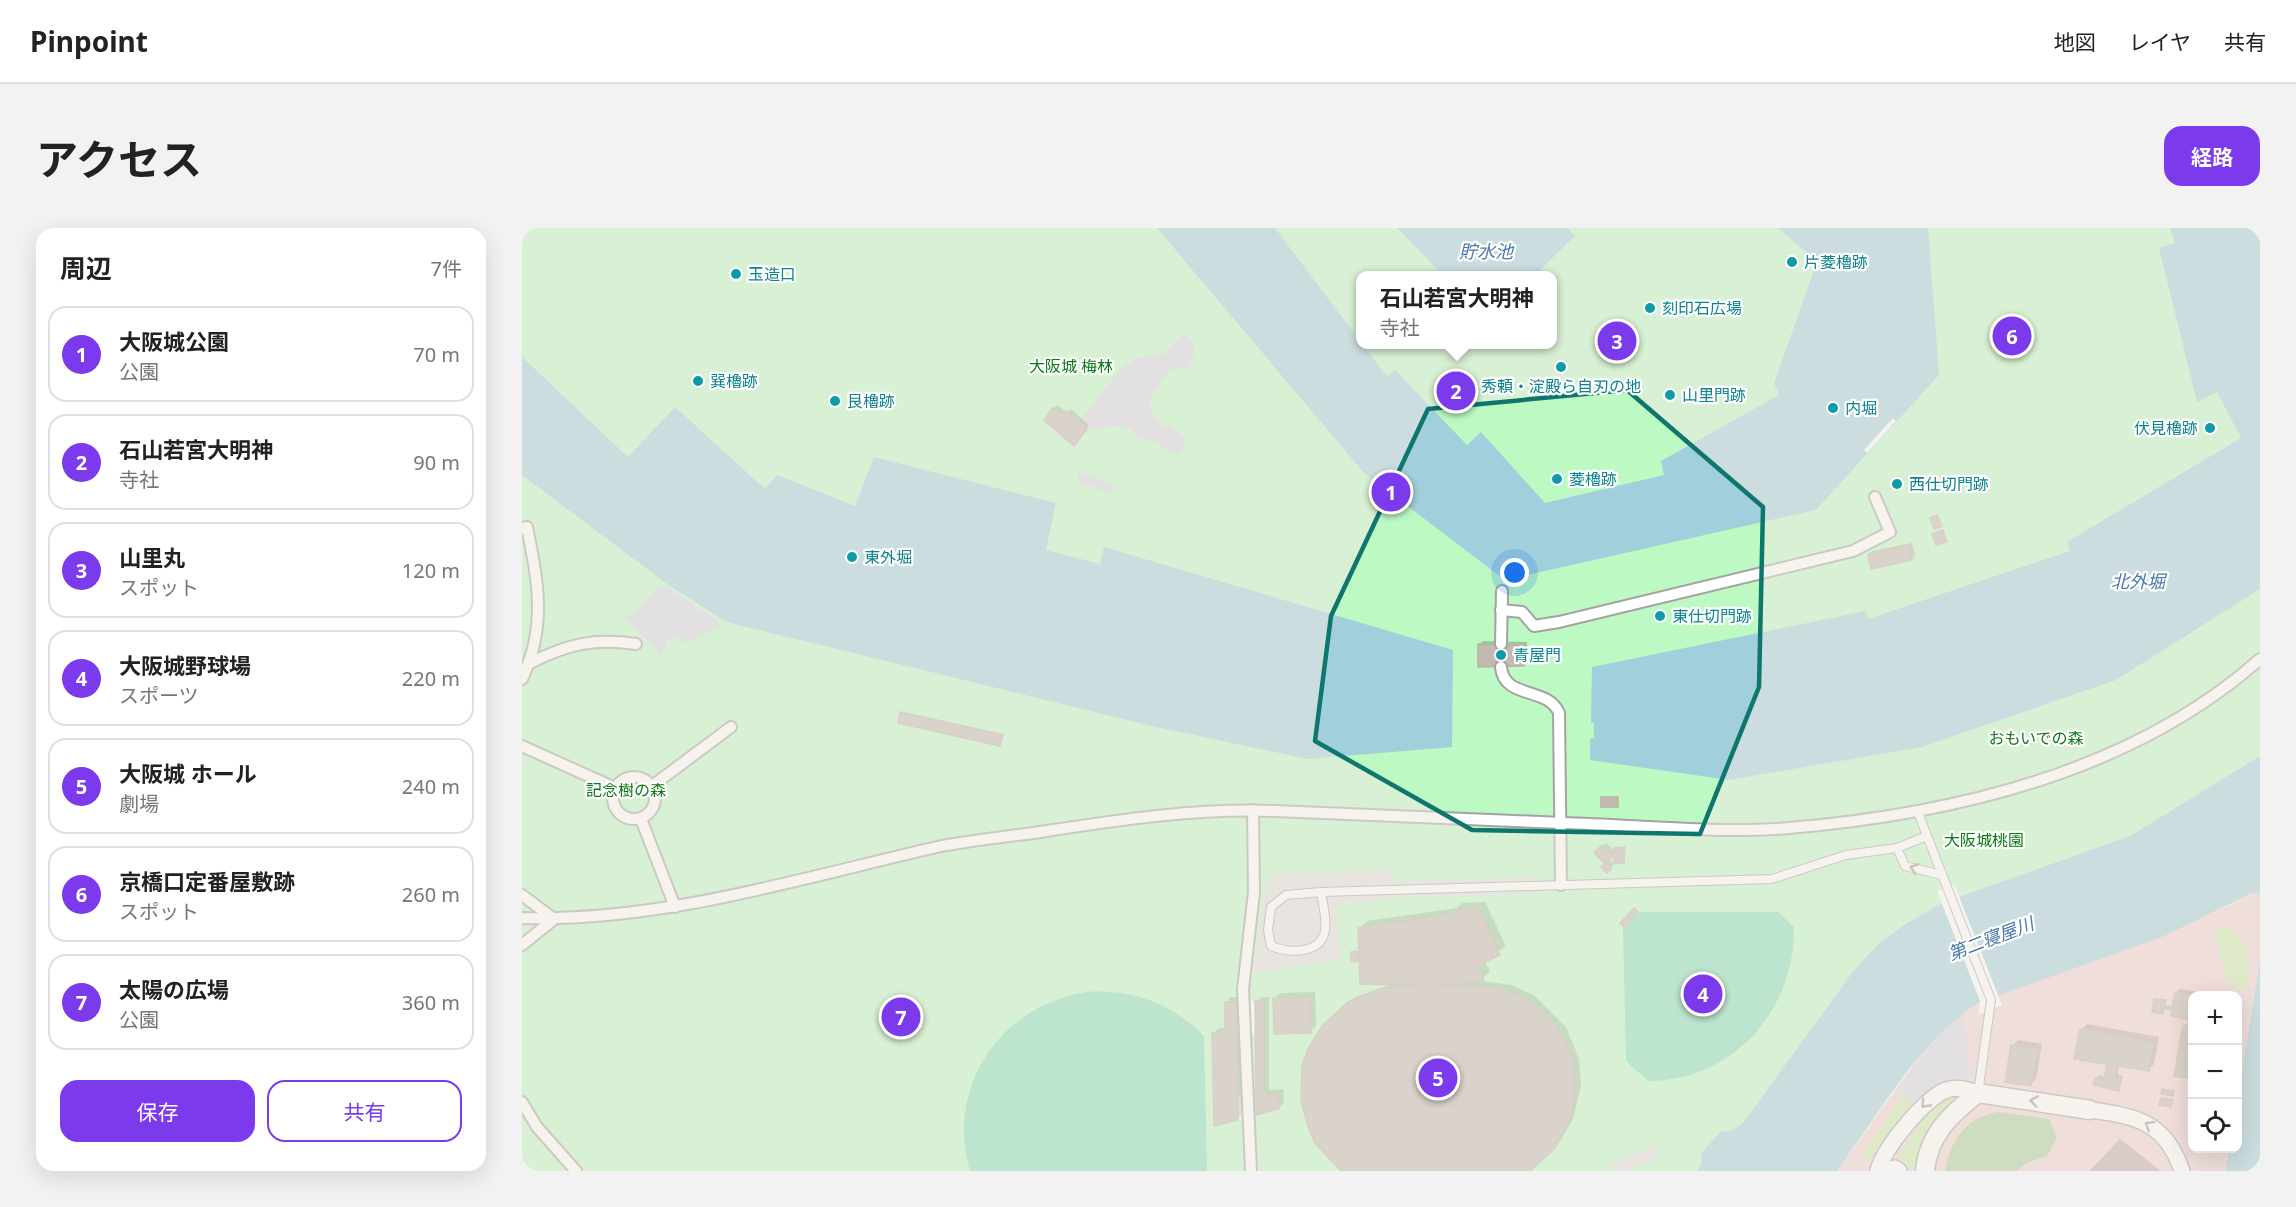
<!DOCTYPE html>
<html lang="ja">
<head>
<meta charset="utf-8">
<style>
	:root { --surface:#fff; --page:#f2f2f2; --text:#222; --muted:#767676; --line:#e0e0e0; --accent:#7c3aed }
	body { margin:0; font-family:"Noto Sans","Noto Sans JP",sans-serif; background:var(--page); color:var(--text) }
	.controls { position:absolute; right:18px; bottom:18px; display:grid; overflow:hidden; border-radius:12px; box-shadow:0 6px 24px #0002 }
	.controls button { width:54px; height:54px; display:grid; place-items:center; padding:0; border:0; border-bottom:2px solid var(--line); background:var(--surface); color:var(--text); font:30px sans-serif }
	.you { position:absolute; left:993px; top:345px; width:21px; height:21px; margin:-15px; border:4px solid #fff; border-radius:50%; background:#1a73e8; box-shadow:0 0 0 9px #1a73e833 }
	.badge { display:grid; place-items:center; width:39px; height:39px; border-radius:50%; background:var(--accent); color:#fff; font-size:20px; font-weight:700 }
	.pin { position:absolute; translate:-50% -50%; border:3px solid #fff; box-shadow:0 2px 6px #0006 }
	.popup { position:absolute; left:834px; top:43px; width:201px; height:78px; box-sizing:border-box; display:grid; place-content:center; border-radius:12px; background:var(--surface); filter:drop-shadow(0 2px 4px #0005); font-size:20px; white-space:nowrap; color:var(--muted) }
	.popup b { font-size:22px; color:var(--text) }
	.popup::after { content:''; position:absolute; left:50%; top:100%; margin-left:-12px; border:12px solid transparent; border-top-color:var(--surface) }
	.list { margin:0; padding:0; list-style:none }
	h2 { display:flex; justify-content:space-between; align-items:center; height:78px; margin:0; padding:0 24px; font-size:26px }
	h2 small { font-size:20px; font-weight:400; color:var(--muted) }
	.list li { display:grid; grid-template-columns:39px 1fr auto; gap:18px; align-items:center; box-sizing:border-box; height:96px; margin:0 12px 12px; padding:0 12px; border:2px solid var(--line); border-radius:18px }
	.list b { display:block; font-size:22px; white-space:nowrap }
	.list p { margin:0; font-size:20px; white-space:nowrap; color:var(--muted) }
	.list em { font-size:20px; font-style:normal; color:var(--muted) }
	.actions { display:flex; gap:12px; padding:18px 24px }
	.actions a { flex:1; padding:14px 0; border:2px solid var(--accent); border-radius:18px; text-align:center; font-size:21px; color:var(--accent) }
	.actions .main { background:var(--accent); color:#fff }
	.icon { flex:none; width:33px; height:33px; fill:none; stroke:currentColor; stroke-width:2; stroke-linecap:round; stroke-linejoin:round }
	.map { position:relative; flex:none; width:1738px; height:943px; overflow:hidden; border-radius:18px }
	header { display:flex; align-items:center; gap:36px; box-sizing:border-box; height:84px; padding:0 30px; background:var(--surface); border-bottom:2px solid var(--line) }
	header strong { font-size:28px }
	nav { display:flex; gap:33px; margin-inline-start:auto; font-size:21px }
	.intro { display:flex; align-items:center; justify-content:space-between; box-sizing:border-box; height:144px; padding:0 36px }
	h1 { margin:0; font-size:42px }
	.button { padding:15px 27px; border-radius:18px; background:var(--accent); color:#fff; font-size:21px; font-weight:700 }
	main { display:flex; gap:36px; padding:0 36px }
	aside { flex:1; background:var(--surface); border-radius:18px; box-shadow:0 6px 24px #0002 }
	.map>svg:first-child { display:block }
	.commercial { fill:#efd1d0 }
	.grass { fill:#c7e9a6 }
	.forest { fill:#a6cd96 }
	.park { fill:#bdf9c2; fill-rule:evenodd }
	.pitch { fill:#7fddb8 }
	.parking { fill:#e0e0e0 }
	.plaza { fill:#d6d6e3 }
	.water { fill:#a1cfdc }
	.pier { fill:#fff }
	.shadow { fill:#0003 }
	.building { fill:#c2b9b1; stroke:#bfb0a4; stroke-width:1.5 }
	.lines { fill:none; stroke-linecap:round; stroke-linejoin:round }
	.service-casing { stroke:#a3a3a3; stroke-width:10 }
	.pedestrian-casing { stroke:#a3a3a3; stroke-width:14 }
	.minor-casing { stroke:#a3a3a3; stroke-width:18 }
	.tertiary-casing { stroke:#a3a3a3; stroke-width:21 }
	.service { stroke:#fff; stroke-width:8 }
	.pedestrian { stroke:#fff; stroke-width:10 }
	.minor { stroke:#fff; stroke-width:15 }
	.tertiary { stroke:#fff; stroke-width:18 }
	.oneway { stroke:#999 }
	.marked { fill:none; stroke:#0f766e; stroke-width:4.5; stroke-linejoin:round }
	.culture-dot { fill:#0f9aa8; stroke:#fff; stroke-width:2 }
	.labels { text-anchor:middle; stroke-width:4.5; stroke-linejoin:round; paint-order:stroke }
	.culture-label { font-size:16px; fill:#0d838f; stroke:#fff; text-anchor:start }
	.park-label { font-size:16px; fill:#0b7914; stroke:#fff }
	.water-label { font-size:18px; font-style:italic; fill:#497aab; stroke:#fff }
</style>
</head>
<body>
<header>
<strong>Pinpoint</strong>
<nav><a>地図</a><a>レイヤ</a><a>共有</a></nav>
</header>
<div class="intro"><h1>アクセス</h1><a class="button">経路</a></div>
<main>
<aside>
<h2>周辺<small>7件</small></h2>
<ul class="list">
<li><span class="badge">1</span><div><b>大阪城公園</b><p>公園</p></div><em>70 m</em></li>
<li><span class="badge">2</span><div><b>石山若宮大明神</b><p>寺社</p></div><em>90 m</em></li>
<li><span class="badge">3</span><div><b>山里丸</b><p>スポット</p></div><em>120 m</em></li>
<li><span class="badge">4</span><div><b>大阪城野球場</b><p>スポーツ</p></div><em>220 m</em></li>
<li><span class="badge">5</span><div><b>大阪城 ホール</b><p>劇場</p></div><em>240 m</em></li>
<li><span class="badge">6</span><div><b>京橋口定番屋敷跡</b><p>スポット</p></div><em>260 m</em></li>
<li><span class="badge">7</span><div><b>太陽の広場</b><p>公園</p></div><em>360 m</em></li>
</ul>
<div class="actions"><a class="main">保存</a><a>共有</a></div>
</aside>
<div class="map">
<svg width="1738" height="943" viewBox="0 0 1738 943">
	<rect width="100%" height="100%" fill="#eee9e1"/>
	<!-- commercial -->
	<polygon class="commercial" points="1730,665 1738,665 1738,733 1716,867 1716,768 1670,768 1670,920 1707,921 1703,943 1316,943 1406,817 1438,786 1476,767 1708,678"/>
	<!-- grass -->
	<g class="grass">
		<path d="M1703,700C1732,707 1726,738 1725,762L1709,759L1690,703Z"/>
		<polygon points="1381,868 1389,874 1345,934 1339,929"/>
		<path d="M1436,869L1409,899L1395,939L1387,940L1379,934L1378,926C1393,904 1407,872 1436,869Z"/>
	</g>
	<!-- forest -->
	<path class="forest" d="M1476,884L1527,891L1535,910L1525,928L1504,935L1495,943H1423C1428,913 1444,889 1476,884Z"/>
	<!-- park -->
	<path class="park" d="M0,0H1738V528L1608,608L1420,675L1385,695L1357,715L1333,741L1221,895L1211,902L1198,904L1180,926V934L1176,943H0ZM838,48H1030V116H838Z"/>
	<!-- pitch -->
	<g class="pitch">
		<path d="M1117,684H1256L1272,699C1273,782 1211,853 1126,853L1104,833L1101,701Z"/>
		<path d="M565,764C610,761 650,775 682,808L685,943H448C423,858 479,777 565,764Z"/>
	</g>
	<!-- parking -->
	<g class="parking">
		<polygon points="871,642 872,654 1017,649 1017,666 891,668 813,678 821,731 731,745 743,661 750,646"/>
		<polygon points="1133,917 1138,928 1102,943 1091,943 1088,936"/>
	</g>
	<!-- plaza -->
	<g class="plaza">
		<polygon points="662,104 673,117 670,133 666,140 648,141 631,165 628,177 630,184 639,197 648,199 663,209 660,224 648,225 635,215 617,210 606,200 591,198 569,203 558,193 600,139 614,131 643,125"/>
		<polygon points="558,244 591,256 589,265 555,254"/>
		<polygon points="142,357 201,396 161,416 154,407 145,412 140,428 103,390 116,382 134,360"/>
		<polygon points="1438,787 1442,792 1448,838 1453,840 1452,849 1445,854 1423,856 1394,878 1374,863 1409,816"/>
	</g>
	<!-- water -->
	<g class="water">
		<polygon points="635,0 753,0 865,149 873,142 945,217 959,204 1023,275 1142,247 1139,233 1257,167 1252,155 1295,34 1256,0 1406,0 1417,147 1294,282 983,352 842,245"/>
		<polygon points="875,0 1046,0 1053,8 1013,47 922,48"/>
		<polygon points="1648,0 1738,0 1738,361 1594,452 1400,519 1207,552 1068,532 1068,511 1072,510 1072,495 1069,495 1070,439 1344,383 1346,391 1548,323 1545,314 1719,210 1695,164 1675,174 1637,20 1653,15"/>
		<polygon points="0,129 106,229 153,179 243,261 255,247 333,278 352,229 534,275 524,322 578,336 582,319 931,422 930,519 786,531 634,499 204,394 145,356 0,247"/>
		<path d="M1738,528V665H1730L1640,709L1458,774C1397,812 1357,885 1315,943H1176L1180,934L1179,926L1198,904L1211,902L1221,895L1333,741L1357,715L1385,695L1420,675L1608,608Z"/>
		<polygon points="1738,733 1738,943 1703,943 1707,921 1716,920 1716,867"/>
	</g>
	<!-- pier -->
	<g class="pier">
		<polygon points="1371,190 1374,193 1345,225 1342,222"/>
		<polygon points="1432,656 1480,777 1456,787 1458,773 1415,663"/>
		<polygon points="733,773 733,806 715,807 714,774"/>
		<polygon points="733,868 734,887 716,892 715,870"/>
	</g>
	<!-- shadow -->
	<g class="shadow">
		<polygon points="536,177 545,185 549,181 567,197 555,213 533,180"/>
		<polygon points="1390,315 1393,327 1390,330 1347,327 1350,323"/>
		<polygon points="961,413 1005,414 1005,433 1002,437 958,416"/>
		<polygon points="381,484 481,506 479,516 380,485"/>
		<polygon points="1084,615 1093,624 1087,631 1092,636 1085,643 1085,636 1074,625"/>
		<polygon points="963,674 984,718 962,733 968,743 958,753 990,757 1013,768 1044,799 1057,831 1059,857 1051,891 1038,913 1005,943 824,943 813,786 833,769 870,756 839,732 831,732 830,724 838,723 837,701 845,693 935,680 940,675"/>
		<polygon points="1658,761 1677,764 1676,768 1670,768 1670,790 1655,764"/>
		<polygon points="793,764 794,798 788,803 752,771 758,765"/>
		<polygon points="709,769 719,769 721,885 716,891 691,805 697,800 705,800 704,775"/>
		<polygon points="740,769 747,769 747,862 761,861 762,875 757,880 735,885 734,774"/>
		<polygon points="1668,793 1670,794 1670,850 1654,847 1662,799"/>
		<polygon points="1565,796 1637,809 1632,836 1626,842 1597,837 1596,847 1601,848 1597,862 1574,851 1577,847 1584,849 1586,835 1559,802"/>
		<polygon points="1496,812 1520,816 1514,851 1509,856 1491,817"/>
		<polygon points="1598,911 1639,943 1567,943"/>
	</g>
	<!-- building -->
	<g class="building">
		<polygon points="1042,134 1046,141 1038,146 1034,139"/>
		<polygon points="531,179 541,187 545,183 565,201 552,218 522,192"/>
		<polygon points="1415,287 1420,298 1412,301 1408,290"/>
		<polygon points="1421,302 1425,314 1414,317 1410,306"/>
		<polygon points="1387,317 1390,332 1349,341 1346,326"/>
		<polygon points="956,416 1002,417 1002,438 956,439"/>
		<polygon points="378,484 481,507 478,518 376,495"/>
		<rect x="1079" y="569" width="17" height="10"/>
		<polygon points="1080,617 1091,629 1085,635 1090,640 1085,645 1079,639 1083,636 1072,625"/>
		<polygon points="1103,619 1102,635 1092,635 1092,620"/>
		<polygon points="956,680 978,727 954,739 962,752 940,753 942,757 913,758 838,756 836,700 931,686 931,682"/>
		<polygon points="1112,680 1116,684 1102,699 1098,695"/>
		<polygon points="837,723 837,733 829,734 829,724"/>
		<polygon points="933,744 934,757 892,759 891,745"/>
		<polygon points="958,757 984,762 1008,773 1033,797 1047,820 1053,846 1053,872 1046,897 1033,920 1008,943 821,943 817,941 793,915 786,899 779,873 780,838 786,821 800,798 826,774 858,761"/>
		<polygon points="1653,764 1674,767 1670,768 1670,792 1649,788"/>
		<polygon points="788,769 789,805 752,806 751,770"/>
		<polygon points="1632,771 1644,772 1643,778 1651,779 1650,782 1642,780 1641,786 1630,784"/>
		<polygon points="733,773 742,774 742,866 757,865 757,881 734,887"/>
		<polygon points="703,774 714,774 716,892 692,898 690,805 703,804"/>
		<polygon points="1661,798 1670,799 1670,851 1652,848"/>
		<polygon points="1558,801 1632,814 1627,843 1552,831"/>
		<polygon points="1489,817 1516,821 1509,858 1483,854"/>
		<polygon points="1585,836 1595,838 1593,850 1599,850 1597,863 1571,857 1573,850 1582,852"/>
		<polygon points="1640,861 1652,863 1651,868 1639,866"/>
		<polygon points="1639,870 1651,872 1649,879 1637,877"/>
	</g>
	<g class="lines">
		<!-- service casing -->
		<g class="service-casing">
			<g id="service">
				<polyline points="1395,582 1469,772 1456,865"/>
				<polyline points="1375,620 1383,638 1420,647"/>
				<path d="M799,664C801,676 805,692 803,703C798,727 766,725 749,718L746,702L749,679L764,667L799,664L1250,651L1324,627L1375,620L1405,608"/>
			</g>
		</g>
		<!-- pedestrian casing -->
		<g class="pedestrian-casing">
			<g id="pedestrian">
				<path d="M0,300L5,299C16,354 25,398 0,451"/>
				<polyline points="979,382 1000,384 1012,398 1037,394 1331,323 1368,304 1353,269"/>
				<polyline points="979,416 980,363"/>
				<path d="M8,435C46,416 72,410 114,416"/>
				<path d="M979,439C982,472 1026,458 1037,485L1039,657"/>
				<polyline points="0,518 93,560"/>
				<circle cx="112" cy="570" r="21"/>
				<polyline points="130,558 209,499"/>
				<polyline points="119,591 153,679"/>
				<polyline points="0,667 32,691 0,717"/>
				<path d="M0,690C140,694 279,650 415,619C449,612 484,609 518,604C596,592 674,580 753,583C849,587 945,591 1041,595C1116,597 1193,606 1267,600C1433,586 1611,544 1738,431"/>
				<polyline points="0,874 15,899 54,943"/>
				<polyline points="729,943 721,761 732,664 731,582"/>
			</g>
		</g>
		<!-- minor casing -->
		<g class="minor-casing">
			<g id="minor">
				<path d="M1568,882C1614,888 1644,894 1660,943"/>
				<path d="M1356,943C1359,923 1407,864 1428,861C1438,859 1446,862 1456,865"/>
				<polyline points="1362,943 1373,940 1377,943"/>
			</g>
		</g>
		<!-- tertiary casing -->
		<g class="tertiary-casing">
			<path id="tertiary" d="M1403,943C1406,907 1429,886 1456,865L1568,882"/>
		</g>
		<!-- service -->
		<use href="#service" class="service"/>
		<!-- pedestrian -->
		<use href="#pedestrian" class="pedestrian"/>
		<!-- minor -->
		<use href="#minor" class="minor"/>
		<!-- tertiary -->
		<use href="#tertiary" class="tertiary"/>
	</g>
	<!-- one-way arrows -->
	<defs><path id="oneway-chevron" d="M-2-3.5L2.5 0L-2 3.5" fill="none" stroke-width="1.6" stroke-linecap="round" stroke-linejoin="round" transform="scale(1.5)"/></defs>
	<g class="oneway">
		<use href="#oneway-chevron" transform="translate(1392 640) rotate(-161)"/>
		<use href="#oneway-chevron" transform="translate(1512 873) rotate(-171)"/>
		<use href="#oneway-chevron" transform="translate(1403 876) rotate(132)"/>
		<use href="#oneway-chevron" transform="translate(1627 897) rotate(-148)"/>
	</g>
	<!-- marked area -->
	<path d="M0 0H1738V943H0ZM1105,162L1241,279L1237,459L1178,606L950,602L793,513L809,388L906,181Z" fill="#eee9e1" fill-opacity=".55" fill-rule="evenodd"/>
	<path class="marked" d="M1105,162L1241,279L1237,459L1178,606L950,602L793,513L809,388L906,181Z"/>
	<!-- markers -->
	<g class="culture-dot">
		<circle cx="1270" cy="34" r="6"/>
		<circle cx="214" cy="46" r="6"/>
		<circle cx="1128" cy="80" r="6"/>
		<circle cx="1039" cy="139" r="6"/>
		<circle cx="176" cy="153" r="6"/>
		<circle cx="1148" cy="167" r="6"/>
		<circle cx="313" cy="173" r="6"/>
		<circle cx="1311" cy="180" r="6"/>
		<circle cx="1688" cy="200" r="6"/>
		<circle cx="1035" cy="251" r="6"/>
		<circle cx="1375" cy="256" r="6"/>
		<circle cx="330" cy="329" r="6"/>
		<circle cx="1138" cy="388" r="6"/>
		<circle cx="979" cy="427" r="6"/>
	</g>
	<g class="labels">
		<!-- culture labels -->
		<g class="culture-label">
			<text x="1282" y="40">片菱櫓跡</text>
			<text x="226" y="52">玉造口</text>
			<text x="1140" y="86">刻印石広場</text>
			<text x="188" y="159">巽櫓跡</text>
			<text x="1039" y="164" text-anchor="middle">秀頼・淀殿ら自刃の地</text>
			<text x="1160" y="173">山里門跡</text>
			<text x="325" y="179">艮櫓跡</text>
			<text x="1323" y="186">内堀</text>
			<text x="1676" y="206" text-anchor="end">伏見櫓跡</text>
			<text x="1047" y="257">菱櫓跡</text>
			<text x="1387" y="262">西仕切門跡</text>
			<text x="342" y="335">東外堀</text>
			<text x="1150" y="394">東仕切門跡</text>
			<text x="991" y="433">青屋門</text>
		</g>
		<!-- park labels -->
		<g class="park-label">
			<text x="549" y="144">大阪城 梅林</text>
			<text x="1514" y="516">おもいでの森</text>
			<text x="104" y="568">記念樹の森</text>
			<text x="1462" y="618">大阪城桃園</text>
		</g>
		<!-- water labels -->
		<g class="water-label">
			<text x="964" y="30">貯水池</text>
			<text x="1616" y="360">北外堀</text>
			<text transform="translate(1469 711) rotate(-21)" y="6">第二寝屋川</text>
		</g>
	</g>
</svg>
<div class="controls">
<button>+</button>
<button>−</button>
<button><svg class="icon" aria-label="locate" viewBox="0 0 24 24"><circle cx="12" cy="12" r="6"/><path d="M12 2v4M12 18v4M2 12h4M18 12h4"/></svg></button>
</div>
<div class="you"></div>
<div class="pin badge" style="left:869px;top:264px">1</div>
<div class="pin badge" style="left:934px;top:163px">2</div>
<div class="popup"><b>石山若宮大明神</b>寺社</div>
<div class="pin badge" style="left:1095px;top:113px">3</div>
<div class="pin badge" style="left:1181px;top:766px">4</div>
<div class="pin badge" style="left:916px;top:850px">5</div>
<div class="pin badge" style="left:1490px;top:108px">6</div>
<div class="pin badge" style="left:379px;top:789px">7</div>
</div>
</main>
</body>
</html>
